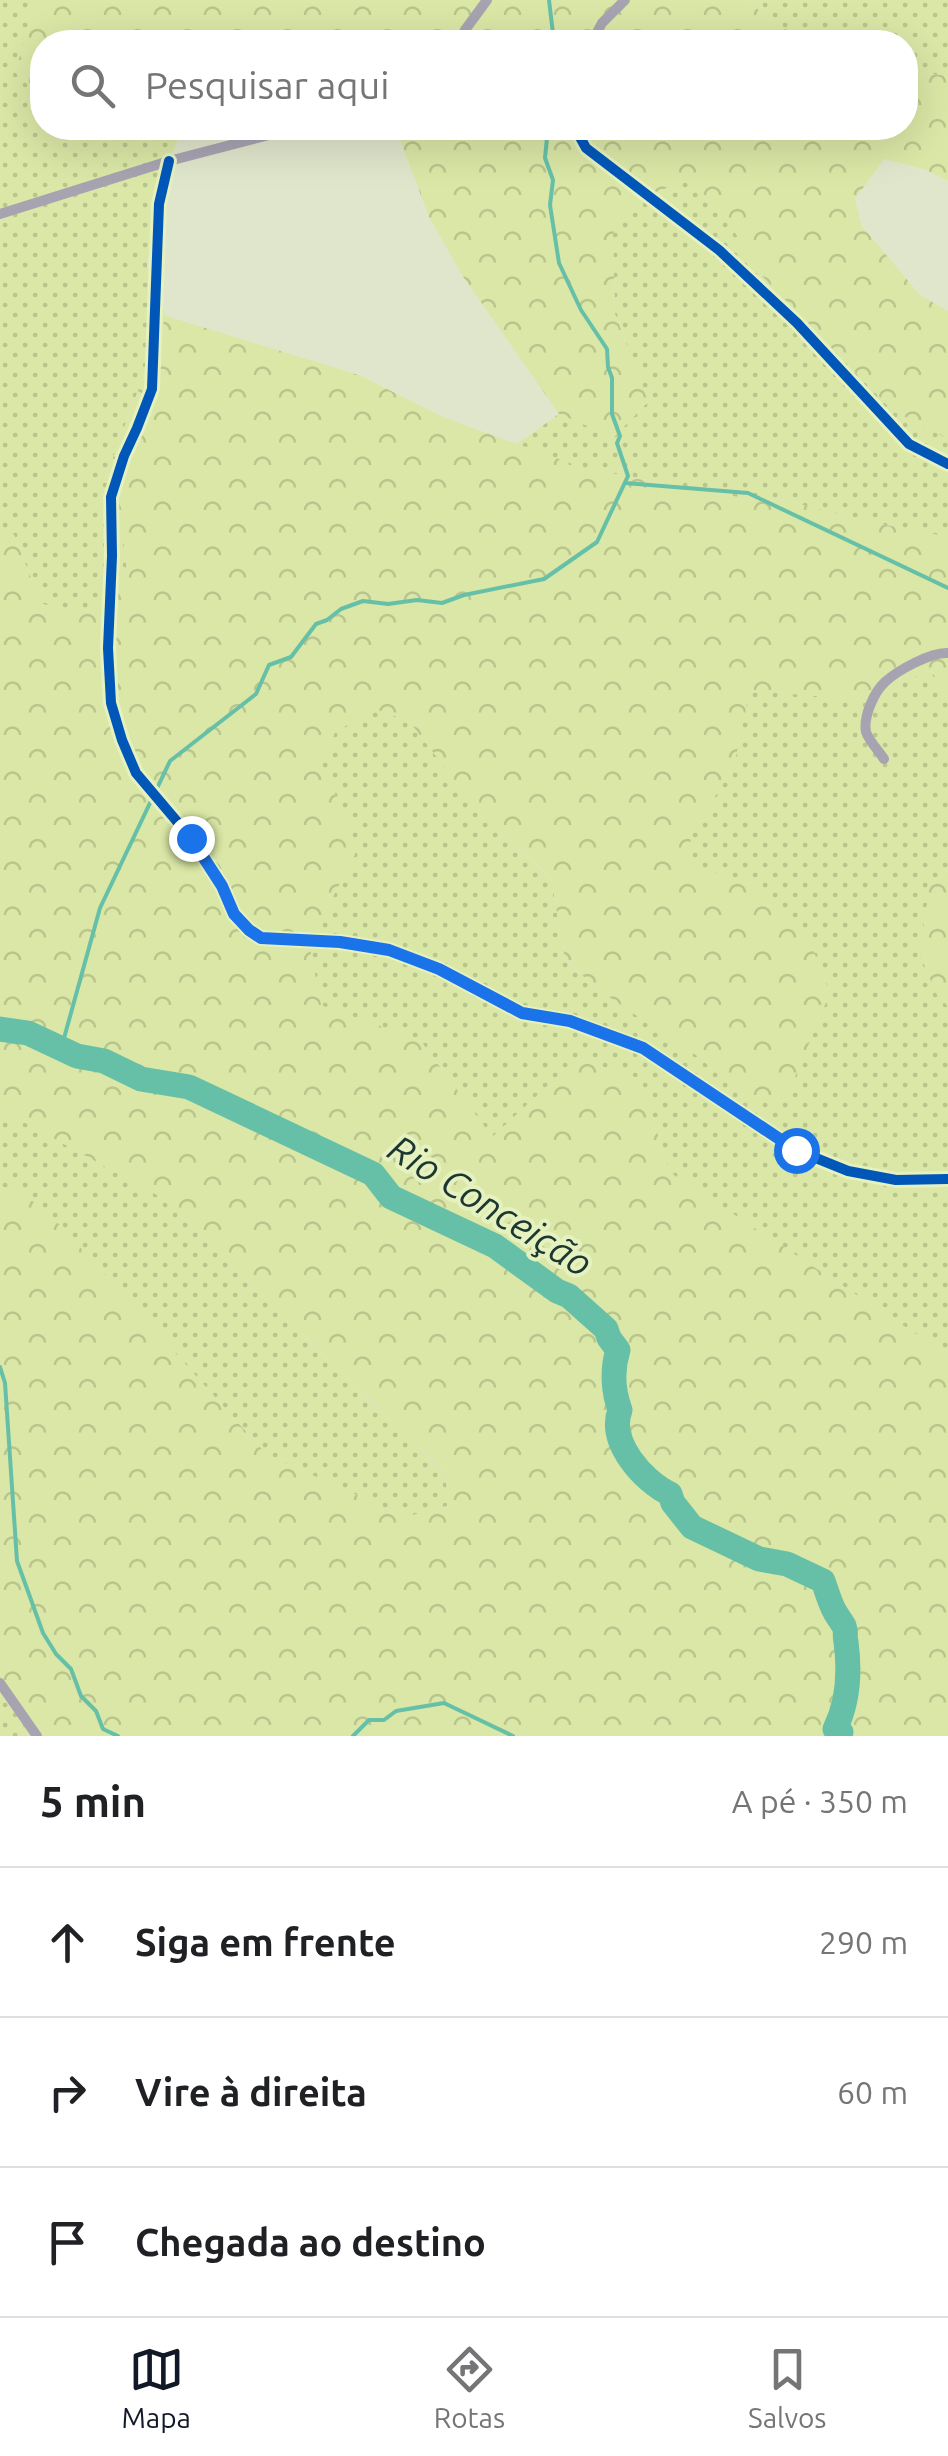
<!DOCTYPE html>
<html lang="pt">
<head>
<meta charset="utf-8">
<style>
	:root { --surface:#fff; --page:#f2f2f2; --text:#202124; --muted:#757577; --line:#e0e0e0; --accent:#111827 }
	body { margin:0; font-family:Ubuntu,sans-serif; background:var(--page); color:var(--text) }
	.stop { position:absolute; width:30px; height:30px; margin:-22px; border:8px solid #1a73e8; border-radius:50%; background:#fff }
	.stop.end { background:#1a73e8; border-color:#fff; box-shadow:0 2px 10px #0008 }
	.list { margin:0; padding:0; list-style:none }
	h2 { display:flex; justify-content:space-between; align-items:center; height:130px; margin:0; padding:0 40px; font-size:42px }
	h2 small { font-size:32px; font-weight:400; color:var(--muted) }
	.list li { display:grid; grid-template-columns:65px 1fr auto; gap:30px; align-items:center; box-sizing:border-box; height:150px; padding:0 40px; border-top:2px solid var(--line) }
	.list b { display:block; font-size:38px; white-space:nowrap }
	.list em { font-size:32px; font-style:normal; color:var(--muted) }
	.icon { flex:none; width:55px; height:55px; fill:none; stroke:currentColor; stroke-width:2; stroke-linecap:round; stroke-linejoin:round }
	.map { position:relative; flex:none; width:948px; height:1736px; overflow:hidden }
	.search { position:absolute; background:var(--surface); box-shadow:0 10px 40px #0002; left:30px; right:30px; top:30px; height:110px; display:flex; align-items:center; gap:25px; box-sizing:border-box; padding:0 35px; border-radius:40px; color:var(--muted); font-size:38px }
	.sheet { height:580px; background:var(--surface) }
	nav { display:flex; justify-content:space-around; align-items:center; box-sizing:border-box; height:140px; border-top:2px solid var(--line); background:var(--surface); font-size:28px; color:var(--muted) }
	nav a { display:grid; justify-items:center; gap:5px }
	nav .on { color:var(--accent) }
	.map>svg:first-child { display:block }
	.grass { fill:url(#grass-dots) }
	.forest { fill:url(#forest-crowns) }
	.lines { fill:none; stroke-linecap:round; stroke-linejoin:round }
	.stream { stroke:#66c0a8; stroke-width:4 }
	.river { stroke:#66c0a8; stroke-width:25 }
	.street { stroke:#a8a3b1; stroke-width:10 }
	.cycleway-casing { stroke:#e6f1c0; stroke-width:16 }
	.cycleway { stroke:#0057b8; stroke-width:10 }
	.route { stroke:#1a73e8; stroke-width:12 }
	.labels { text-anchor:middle; stroke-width:8; stroke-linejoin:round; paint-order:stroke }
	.water-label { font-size:38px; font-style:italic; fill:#1c3630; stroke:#e6f1c0 }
</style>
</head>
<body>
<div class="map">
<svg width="948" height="1736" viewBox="0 0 948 1736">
	<defs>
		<pattern id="grass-dots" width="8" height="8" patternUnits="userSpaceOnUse" patternTransform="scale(2.5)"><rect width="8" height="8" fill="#dae7a6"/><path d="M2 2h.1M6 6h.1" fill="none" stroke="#bac58d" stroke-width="1.8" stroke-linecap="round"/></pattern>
		<pattern id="forest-crowns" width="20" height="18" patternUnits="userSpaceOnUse" patternTransform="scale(2.5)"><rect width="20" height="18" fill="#dae7a6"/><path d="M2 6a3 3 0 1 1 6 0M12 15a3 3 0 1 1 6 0" fill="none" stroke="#bac58d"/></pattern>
	</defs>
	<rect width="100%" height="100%" fill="#e0e6cb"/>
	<!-- grass -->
	<g class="grass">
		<polygon points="0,0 41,0 33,13 15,72 42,99 42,128 177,128 182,130 164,172 147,265 166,316 113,457 127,571 107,615 41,604 14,535 0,527"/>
		<polygon points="744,0 948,0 948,76 906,71 906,42 810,42 796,36"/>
		<polygon points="685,181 726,217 759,273 892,410 948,439 948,537 865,521 786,501 743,498 584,468 517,444 559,414 614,437 648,402 615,314 613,234 638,199"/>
		<polygon points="932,671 948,702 948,867 930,885 937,994 948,1006 948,1355 669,1172 641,1079 576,1059 493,1138 420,1040 321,1006 309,943 355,854 350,823 321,767 335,732 375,709 409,721 483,817 551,878 565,960 597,989 699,1057 749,1102 758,886 693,867 690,836 734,766 749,690 849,699"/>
		<polygon points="0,1109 159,1196 446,1474 447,1506 406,1517 267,1455 61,1226 30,1199 0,1187"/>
		<polygon points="0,1678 38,1736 0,1736"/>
	</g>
	<!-- forest -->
	<g class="forest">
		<polygon points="41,0 744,0 796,36 810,42 42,42 42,99 15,72 33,13"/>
		<polygon points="906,71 948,76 948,181 924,169 884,159 855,199 861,225 920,295 948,311 948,439 892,410 759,273 726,217 685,181 638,199 613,234 615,314 648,401 614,437 559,414 464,278 429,217 396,128 906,128"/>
		<polygon points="166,316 359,375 445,418 584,468 742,498 786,501 865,521 948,537 948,702 932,671 849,699 750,690 734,766 690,836 694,867 758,886 807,934 830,993 785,1101 749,1102 699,1057 597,989 565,959 551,877 483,817 409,721 375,709 335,732 321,767 350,823 355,854 309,943 321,1005 420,1040 492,1137 576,1059 641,1079 669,1172 948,1355 948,1736 38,1736 0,1678 0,1187 30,1199 61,1226 267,1455 406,1517 447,1506 446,1473 159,1196 0,1109 0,527 14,535 41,604 108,615 127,571 113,457"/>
		<polygon points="948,867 948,1006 937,995 919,953 930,885"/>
	</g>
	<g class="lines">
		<!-- stream -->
		<g class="stream">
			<polyline points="549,0 554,42"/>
			<polyline points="625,483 748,493 948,588"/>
			<polyline points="61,1049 100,908 170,761 256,694 269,665 291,657 316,624 327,620 341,609 363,601 388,604 417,600 442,603 464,595 544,579 597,542 628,476 617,443 620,436 612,414 612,378 608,367 607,349 581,310 559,263 550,205 553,180 545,158 548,128"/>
			<polyline points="0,1367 5,1383 17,1561 43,1633 56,1654 71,1669 81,1696 96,1711 103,1729 118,1736"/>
			<polyline points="353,1736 369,1720 384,1720 396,1711 444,1703 513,1736"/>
		</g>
		<!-- river -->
		<path class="river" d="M0,1029L28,1033L77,1056L104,1061L141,1079L189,1087L373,1174L391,1197L495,1246L557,1291L569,1296L606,1329L609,1338L618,1350C612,1369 613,1391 620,1410C608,1442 643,1481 670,1494L673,1503L692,1527L759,1559L787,1564L823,1581C827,1592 830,1603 835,1612C838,1617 841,1621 844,1626C847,1635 844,1633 846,1642C850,1672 849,1701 835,1729L841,1732L840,1736"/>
		<!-- street -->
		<g class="street">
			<polyline points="459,42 465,30 487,0"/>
			<polyline points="592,42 602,23 625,0"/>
			<polyline points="575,128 586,148 719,250 797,323 909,444 948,464"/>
			<polyline points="169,161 159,204 152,389 137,428 124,456 111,497 112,556 108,648 111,703 122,740 136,773 191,838 222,886 234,914 249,930 261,938 340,942 389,950 439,969 522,1013 569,1021 643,1048 796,1150 848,1171 896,1180 948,1179"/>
			<polyline points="0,214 169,161 296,128"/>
			<path d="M884,759C879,751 869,741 866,732C863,717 874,692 885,682C898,670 931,652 948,653"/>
			<polyline points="0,1683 37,1736"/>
		</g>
		<!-- cycleway casing -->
		<g class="cycleway-casing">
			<g id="cycleway">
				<polyline points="575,128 586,148 719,250 797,323 909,444 948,464"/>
				<polyline points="169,161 159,204 152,389 137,428 124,456 111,497 112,556 108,648 111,703 122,740 136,773 191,838 222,886 234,914 249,930 261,938 340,942 389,950 439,969 522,1013 569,1021 643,1048 796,1150 848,1171 896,1180 948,1179"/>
			</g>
		</g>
		<!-- cycleway -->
		<use href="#cycleway" class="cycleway"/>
	</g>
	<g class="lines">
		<!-- route -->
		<polyline class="route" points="191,838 222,886 234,914 249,930 261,938 340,942 389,950 439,969 522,1013 570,1021 643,1048 796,1150"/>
	</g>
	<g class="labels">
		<!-- water labels -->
		<g class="water-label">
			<text transform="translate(490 1206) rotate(32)" y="13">Rio Conceição</text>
		</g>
	</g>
</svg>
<div class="stop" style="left:796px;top:1150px"></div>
<div class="stop end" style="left:191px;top:838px"></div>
<div class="search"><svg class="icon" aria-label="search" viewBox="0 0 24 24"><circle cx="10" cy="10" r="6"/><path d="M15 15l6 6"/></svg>Pesquisar aqui</div>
</div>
<section class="sheet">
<h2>5 min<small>A pé · 350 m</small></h2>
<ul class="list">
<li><svg class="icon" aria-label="ahead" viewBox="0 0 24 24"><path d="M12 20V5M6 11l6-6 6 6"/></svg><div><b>Siga em frente</b></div><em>290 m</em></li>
<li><svg class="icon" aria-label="right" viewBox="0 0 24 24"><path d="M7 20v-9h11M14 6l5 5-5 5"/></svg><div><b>Vire à direita</b></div><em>60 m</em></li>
<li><svg class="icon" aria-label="arrive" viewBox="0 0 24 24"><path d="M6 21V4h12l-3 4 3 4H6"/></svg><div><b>Chegada ao destino</b></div></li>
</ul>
</section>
<nav>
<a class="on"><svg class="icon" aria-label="map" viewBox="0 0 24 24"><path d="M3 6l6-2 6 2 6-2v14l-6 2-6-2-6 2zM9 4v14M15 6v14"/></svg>Mapa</a>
<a><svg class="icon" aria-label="directions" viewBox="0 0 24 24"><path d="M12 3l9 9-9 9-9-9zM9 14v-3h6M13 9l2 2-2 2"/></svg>Rotas</a>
<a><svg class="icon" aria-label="saved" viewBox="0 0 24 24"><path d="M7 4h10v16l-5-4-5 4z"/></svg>Salvos</a>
</nav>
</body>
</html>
